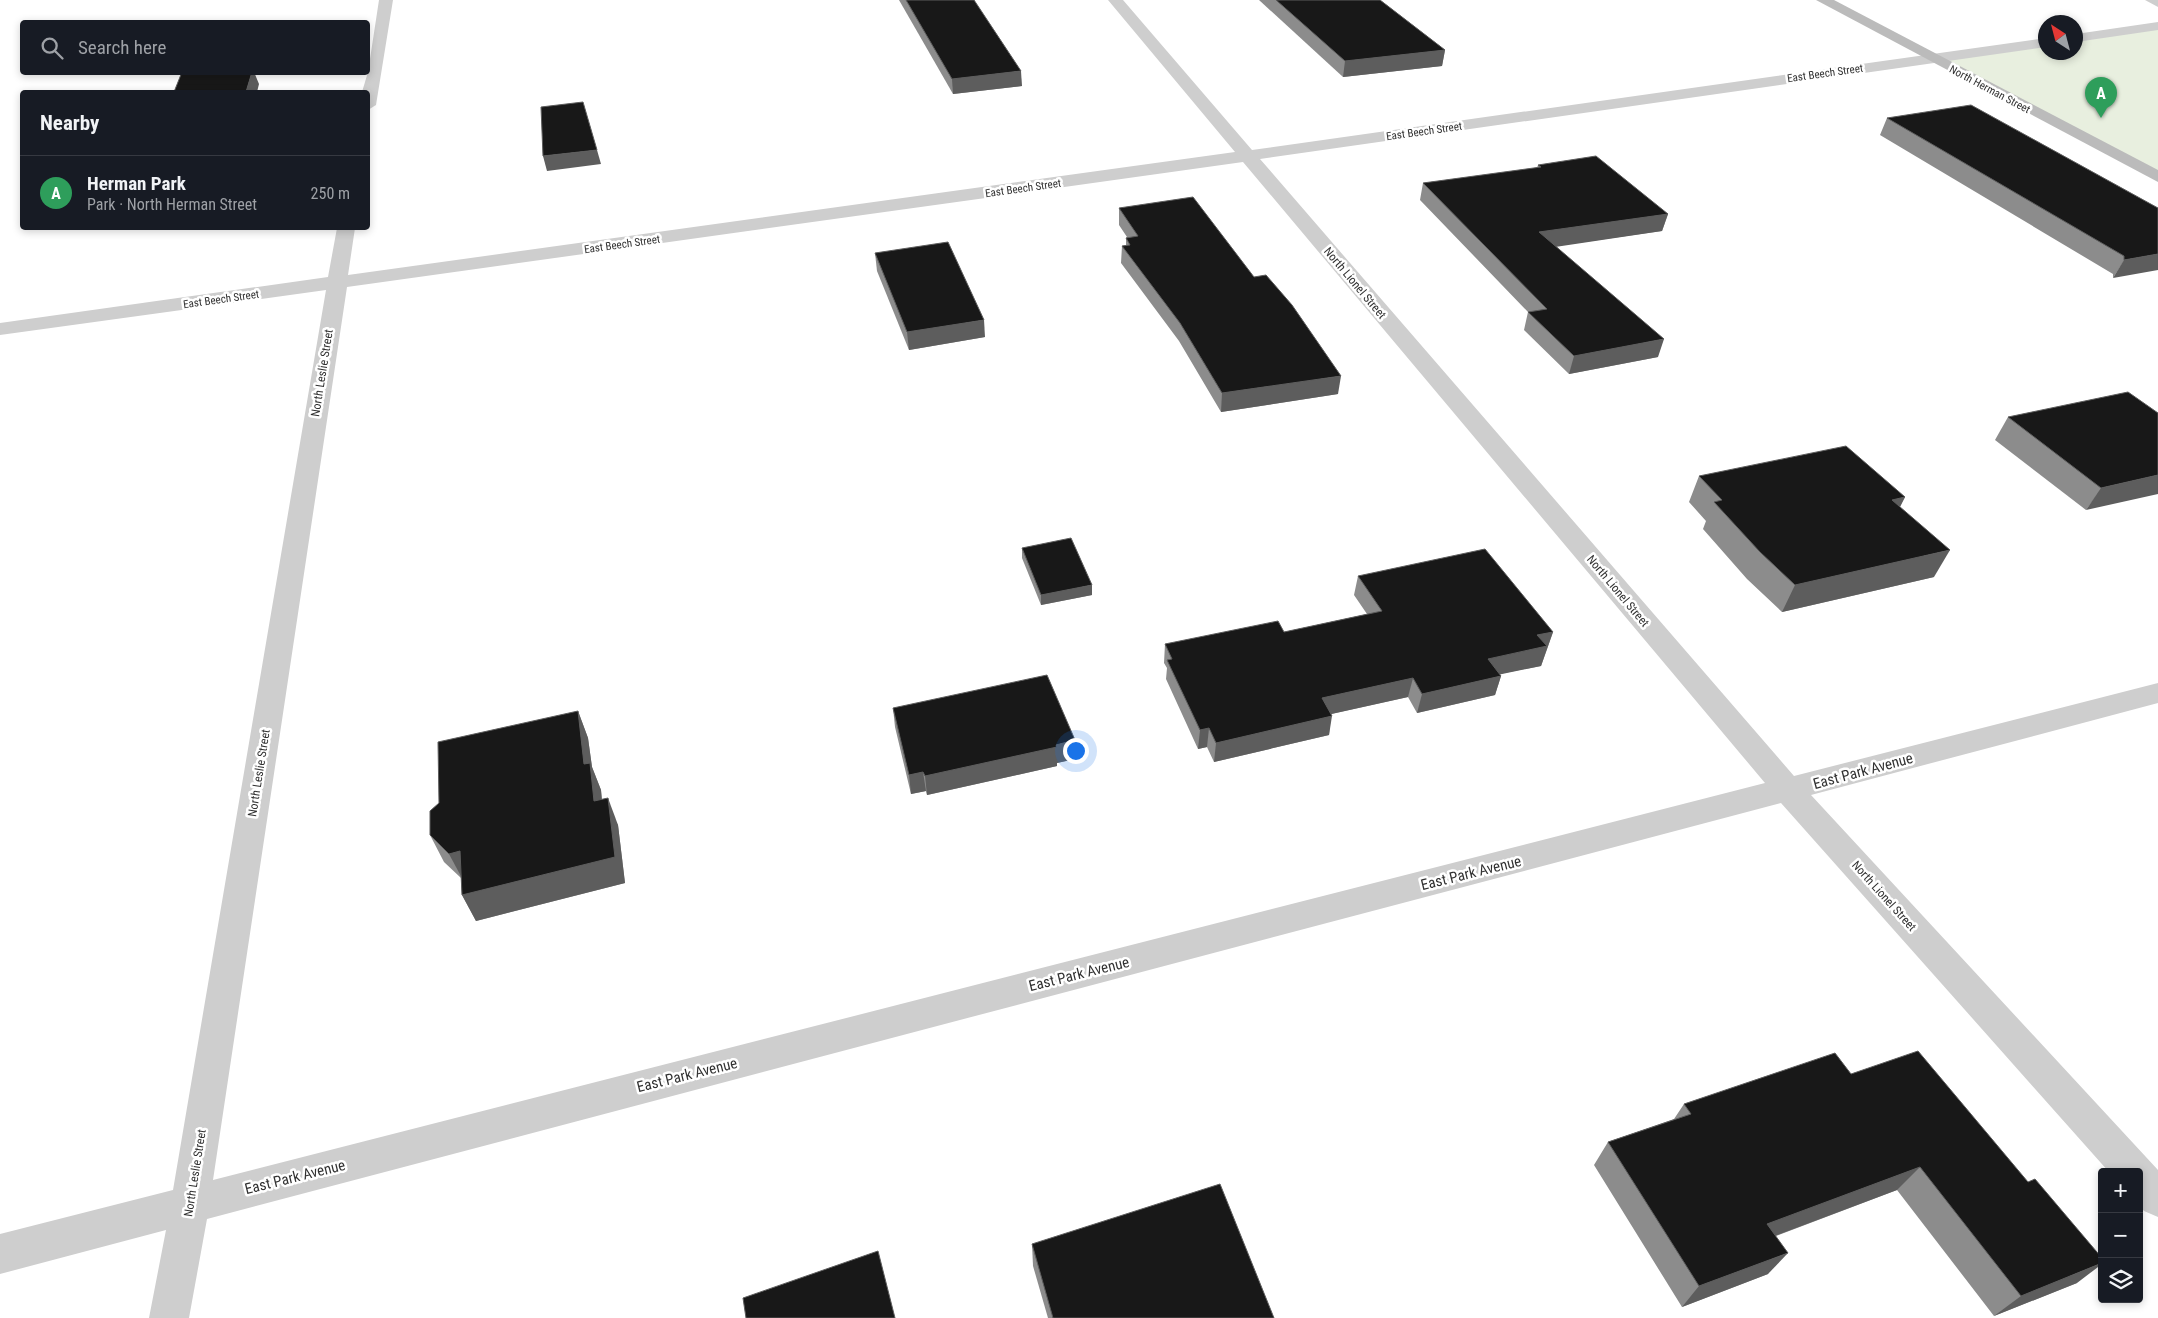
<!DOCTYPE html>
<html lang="en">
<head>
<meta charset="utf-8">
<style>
	:root { --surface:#171b24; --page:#242831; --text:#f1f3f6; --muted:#9ea1a6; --line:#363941; --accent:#0b8043 }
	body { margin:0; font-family:"Roboto Condensed",sans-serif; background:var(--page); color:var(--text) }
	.controls { position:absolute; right:15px; bottom:15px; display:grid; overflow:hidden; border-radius:5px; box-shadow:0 2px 8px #0003 }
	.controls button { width:45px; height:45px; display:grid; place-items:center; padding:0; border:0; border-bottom:1px solid var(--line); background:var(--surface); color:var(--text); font:25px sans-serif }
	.compass { position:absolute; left:2038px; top:15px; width:45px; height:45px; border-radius:50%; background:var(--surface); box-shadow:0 2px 8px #0003; rotate:324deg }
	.you { position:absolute; left:1075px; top:750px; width:18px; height:18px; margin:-12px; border:4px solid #fff; border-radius:50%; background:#1a73e8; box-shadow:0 0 0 8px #1a73e833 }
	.badge { display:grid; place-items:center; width:32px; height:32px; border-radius:50%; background:var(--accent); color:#fff; font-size:16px; font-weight:700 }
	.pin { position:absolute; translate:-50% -41px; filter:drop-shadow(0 1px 2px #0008) }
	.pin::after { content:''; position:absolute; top:26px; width:18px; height:15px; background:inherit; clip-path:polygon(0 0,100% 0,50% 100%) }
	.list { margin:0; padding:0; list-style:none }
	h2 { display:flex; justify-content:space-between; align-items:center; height:65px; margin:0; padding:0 20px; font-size:21px }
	h2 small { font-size:16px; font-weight:400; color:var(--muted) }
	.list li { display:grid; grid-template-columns:32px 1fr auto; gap:15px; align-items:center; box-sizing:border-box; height:75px; padding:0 20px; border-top:1px solid var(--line) }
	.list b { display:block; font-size:19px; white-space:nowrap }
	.list p { margin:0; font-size:16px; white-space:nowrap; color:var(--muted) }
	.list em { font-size:16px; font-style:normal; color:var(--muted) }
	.icon { flex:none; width:28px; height:28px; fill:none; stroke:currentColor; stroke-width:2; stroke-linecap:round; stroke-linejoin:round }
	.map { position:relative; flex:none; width:2158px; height:1318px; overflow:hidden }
	.search { position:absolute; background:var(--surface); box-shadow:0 2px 8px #0003; left:20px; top:20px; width:350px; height:55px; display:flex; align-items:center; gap:12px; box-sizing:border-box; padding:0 18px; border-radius:5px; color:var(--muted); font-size:19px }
	.panel { position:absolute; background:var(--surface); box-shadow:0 2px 8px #0003; left:20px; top:90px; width:350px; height:140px; border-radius:5px }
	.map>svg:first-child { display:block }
	.green { fill:#e8efdf }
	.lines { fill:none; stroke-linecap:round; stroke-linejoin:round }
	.lane { fill:#cecece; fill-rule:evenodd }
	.street { fill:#cecece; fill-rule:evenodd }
	.secondary { fill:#bbb; fill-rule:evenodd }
	.wall { fill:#8c8c8c }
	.shaded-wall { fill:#5d5d5d }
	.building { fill:#181818; stroke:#5d5d5d }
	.labels { text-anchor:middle; stroke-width:5; stroke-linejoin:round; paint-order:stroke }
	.far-street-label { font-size:11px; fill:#313131; stroke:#fff }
	.street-label { font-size:12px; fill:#313131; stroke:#fff }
	.near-street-label { font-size:15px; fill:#313131; stroke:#fff }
</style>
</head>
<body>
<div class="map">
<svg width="2158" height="1318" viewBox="0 0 2158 1318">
	<rect width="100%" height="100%" fill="#fff"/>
	<!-- green -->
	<polygon class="green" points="2158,26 2158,177 1931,58 2045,42 2046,52 2076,52 2076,38"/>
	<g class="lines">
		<!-- lane -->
		<polygon class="lane" points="2145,0 2158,0 2158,7"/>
		<!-- street -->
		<g class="street">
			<polygon points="379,0 393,0 376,105 368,110 368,92 362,92 368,72"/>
			<path d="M1108,0H1123L1252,150L2046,38V47L1260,159L1794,776L2158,683V703L1811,795L2158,1170V1217L2144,1211L2139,1205V1172H2109L1781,803L207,1219L189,1318H149L166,1230L0,1274V1234L173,1190L326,290L0,335V323L328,277L337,228H355L348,275L1235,152ZM1243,162L1765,783L213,1180L347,287Z"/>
			<polygon points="2158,22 2158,30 2076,42 2076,34"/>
		</g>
		<!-- secondary -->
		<polygon class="secondary" points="1816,0 1834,0 2158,170 2158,182"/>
	</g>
	<!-- wall -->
	<g class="wall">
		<polygon points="899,0 974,0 1022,86 953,94"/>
		<polygon points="1259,0 1380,0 1445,50 1442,66 1343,77"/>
		<polygon points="1887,118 2158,208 2113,278 2113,274 1880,135"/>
		<polygon points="1538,165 1668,214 1662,231 1556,246 1658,357 1569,374 1524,330 1528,312 1420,200 1423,183 1537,168"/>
		<polygon points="1119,208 1338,394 1221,412 1179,341 1121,263 1122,246 1126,245 1126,238 1127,237 1119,225"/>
		<polygon points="875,253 985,337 909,350 877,271"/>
		<polygon points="2158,413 2086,510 1995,440 2008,417"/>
		<polygon points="1699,476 1905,497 1900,507 1934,577 1782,612 1747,579 1703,529 1706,521 1689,502"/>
		<polygon points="1022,548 1092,595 1041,605 1022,558"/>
		<polygon points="1358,576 1553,632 1541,666 1499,674 1501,676 1495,695 1417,713 1408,697 1331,714 1329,735 1214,762 1207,747 1198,749 1166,679 1167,668 1164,663 1165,644 1284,632 1367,614 1354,595"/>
		<polygon points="893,708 1075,759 1057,763 1057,766 927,795 926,791 911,794 895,727"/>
		<polygon points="578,711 588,738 592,767 601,790 602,800 618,825 625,883 476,921 462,895 461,878 444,862 430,835"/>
		<polygon points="1851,1074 2077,1283 1994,1316 1897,1190 1776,1236 1768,1274 1682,1307 1594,1165 1608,1142 1674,1119 1684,1104"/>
		<polygon points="1032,1244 1274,1318 1048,1318 1033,1266"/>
	</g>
	<!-- shaded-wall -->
	<g class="shaded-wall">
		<polygon points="1445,50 1442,66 1343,77 1345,61"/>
		<polygon points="1021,71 1022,86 953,94 952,79"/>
		<polygon points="252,72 254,72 259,84 257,92 246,92"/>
		<polygon points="597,150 601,164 547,171 543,156"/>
		<polygon points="1668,214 1662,231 1535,250 1539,232"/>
		<polygon points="2158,254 2158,270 2113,278 2124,260"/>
		<polygon points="984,320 985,337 909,350 907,332"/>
		<polygon points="1664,339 1658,357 1569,374 1574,356"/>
		<polygon points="1341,376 1338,394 1221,412 1222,393"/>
		<polygon points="2158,475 2158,494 2086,510 2101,488"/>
		<polygon points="1905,497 1891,524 1892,500"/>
		<polygon points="1950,550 1934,577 1782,612 1795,585"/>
		<polygon points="1092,585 1092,595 1041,605 1041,595"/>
		<polygon points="1553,632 1541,666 1483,678 1488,659 1537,635"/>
		<polygon points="1501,676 1495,695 1417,713 1422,694"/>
		<polygon points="1413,678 1408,697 1318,717 1322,698"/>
		<polygon points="578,711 588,738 592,767 601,790 604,828 594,801 584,764"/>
		<polygon points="1332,716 1329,735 1214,762 1216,743"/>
		<polygon points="1209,728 1207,747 1198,749 1200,730"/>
		<polygon points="1075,740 1075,759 1057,763 1057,766 927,795 925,776"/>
		<polygon points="923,772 926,791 911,794 909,775"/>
		<polygon points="608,798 618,825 625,883 476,921 462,895"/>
		<polygon points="460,851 463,880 449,854"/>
		<polygon points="1920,1167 1897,1190 1748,1246 1767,1224"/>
		<polygon points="1788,1253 1768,1274 1682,1307 1699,1286"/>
		<polygon points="2102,1263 2102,1264 2077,1283 1994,1316 2021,1296"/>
	</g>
	<!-- building -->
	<g class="building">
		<polygon points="906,0 974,0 1021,71 952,79"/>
		<polygon points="1276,0 1380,0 1445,50 1345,61"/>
		<polygon points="182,72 252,72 246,92 174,92"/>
		<polygon points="583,102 597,150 543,156 541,107"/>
		<polygon points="1971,105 2158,208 2158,254 2124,260 2124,256 1887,118"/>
		<polygon points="1596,156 1668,214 1539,232 1664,339 1574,356 1528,312 1547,309 1423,183 1541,167 1538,165"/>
		<polygon points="1193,197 1254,277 1266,275 1292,305 1341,376 1222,393 1180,323 1122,246 1130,245 1126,238 1138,236 1119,208"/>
		<polygon points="948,242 984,320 907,332 875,253"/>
		<polygon points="2128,392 2158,413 2158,475 2101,488 2008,417"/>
		<polygon points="1846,446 1905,497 1892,500 1950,550 1795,585 1760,552 1714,502 1722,500 1699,476"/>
		<polygon points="1071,538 1092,585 1041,595 1022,548"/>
		<polygon points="1485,549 1553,632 1537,635 1547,646 1488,659 1501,676 1422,694 1413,678 1322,698 1332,716 1216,743 1209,728 1200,730 1167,660 1172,659 1165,644 1278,621 1284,632 1382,611 1358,576"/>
		<polygon points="1047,675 1075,740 1056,745 1057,747 925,776 923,772 909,775 893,708"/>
		<polygon points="578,711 584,764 590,763 594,801 608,798 615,857 462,895 460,851 449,854 430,835 430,811 439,803 438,742"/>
		<polygon points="1918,1051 2028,1182 2035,1179 2102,1258 2102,1263 2021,1296 1920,1167 1767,1224 1788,1253 1699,1286 1608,1142 1691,1114 1684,1104 1835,1053 1851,1074"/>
		<polygon points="1220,1184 1274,1318 1053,1318 1032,1244"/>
		<polygon points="878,1251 895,1318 746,1318 743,1298"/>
	</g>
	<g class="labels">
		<!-- far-street labels -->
		<g class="far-street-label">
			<text transform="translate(1825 73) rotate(-8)" y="4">East Beech Street</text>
			<text transform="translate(1990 89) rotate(28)" y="4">North Herman Street</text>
			<text transform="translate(1424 131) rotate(-8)" y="4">East Beech Street</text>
			<text transform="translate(1023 188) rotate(-8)" y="4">East Beech Street</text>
			<text transform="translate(622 244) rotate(-8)" y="4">East Beech Street</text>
			<text transform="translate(221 299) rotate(-8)" y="4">East Beech Street</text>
		</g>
		<!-- street labels -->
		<g class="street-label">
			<text transform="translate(1355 283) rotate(50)" y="4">North Lionel Street</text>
			<text transform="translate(322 373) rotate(-81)" y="4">North Leslie Street</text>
			<text transform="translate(1618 591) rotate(50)" y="4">North Lionel Street</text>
			<text transform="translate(259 773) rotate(-81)" y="4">North Leslie Street</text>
			<text transform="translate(1884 896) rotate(48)" y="4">North Lionel Street</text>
			<text transform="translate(195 1173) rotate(-81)" y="4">North Leslie Street</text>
		</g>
		<!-- near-street labels -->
		<g class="near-street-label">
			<text transform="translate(1863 771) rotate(-15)" y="5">East Park Avenue</text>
			<text transform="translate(1471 873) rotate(-14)" y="5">East Park Avenue</text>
			<text transform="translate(1079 974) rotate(-14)" y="5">East Park Avenue</text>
			<text transform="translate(687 1075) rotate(-14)" y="5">East Park Avenue</text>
			<text transform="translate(295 1177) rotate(-14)" y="5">East Park Avenue</text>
		</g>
	</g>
</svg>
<div class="controls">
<button>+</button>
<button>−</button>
<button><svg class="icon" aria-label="layers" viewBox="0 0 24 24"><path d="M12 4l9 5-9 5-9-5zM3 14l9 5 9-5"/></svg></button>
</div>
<svg class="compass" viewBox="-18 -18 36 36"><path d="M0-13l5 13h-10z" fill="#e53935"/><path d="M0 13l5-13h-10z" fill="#9ea1a6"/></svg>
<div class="you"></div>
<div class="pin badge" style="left:2101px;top:118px;background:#2e9e5b">A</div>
<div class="search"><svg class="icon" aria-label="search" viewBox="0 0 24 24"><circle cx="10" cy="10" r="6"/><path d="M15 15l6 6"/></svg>Search here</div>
<section class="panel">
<h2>Nearby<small></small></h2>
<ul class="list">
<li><span class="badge" style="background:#2e9e5b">A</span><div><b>Herman Park</b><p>Park · North Herman Street</p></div><em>250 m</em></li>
</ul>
</section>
</div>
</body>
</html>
